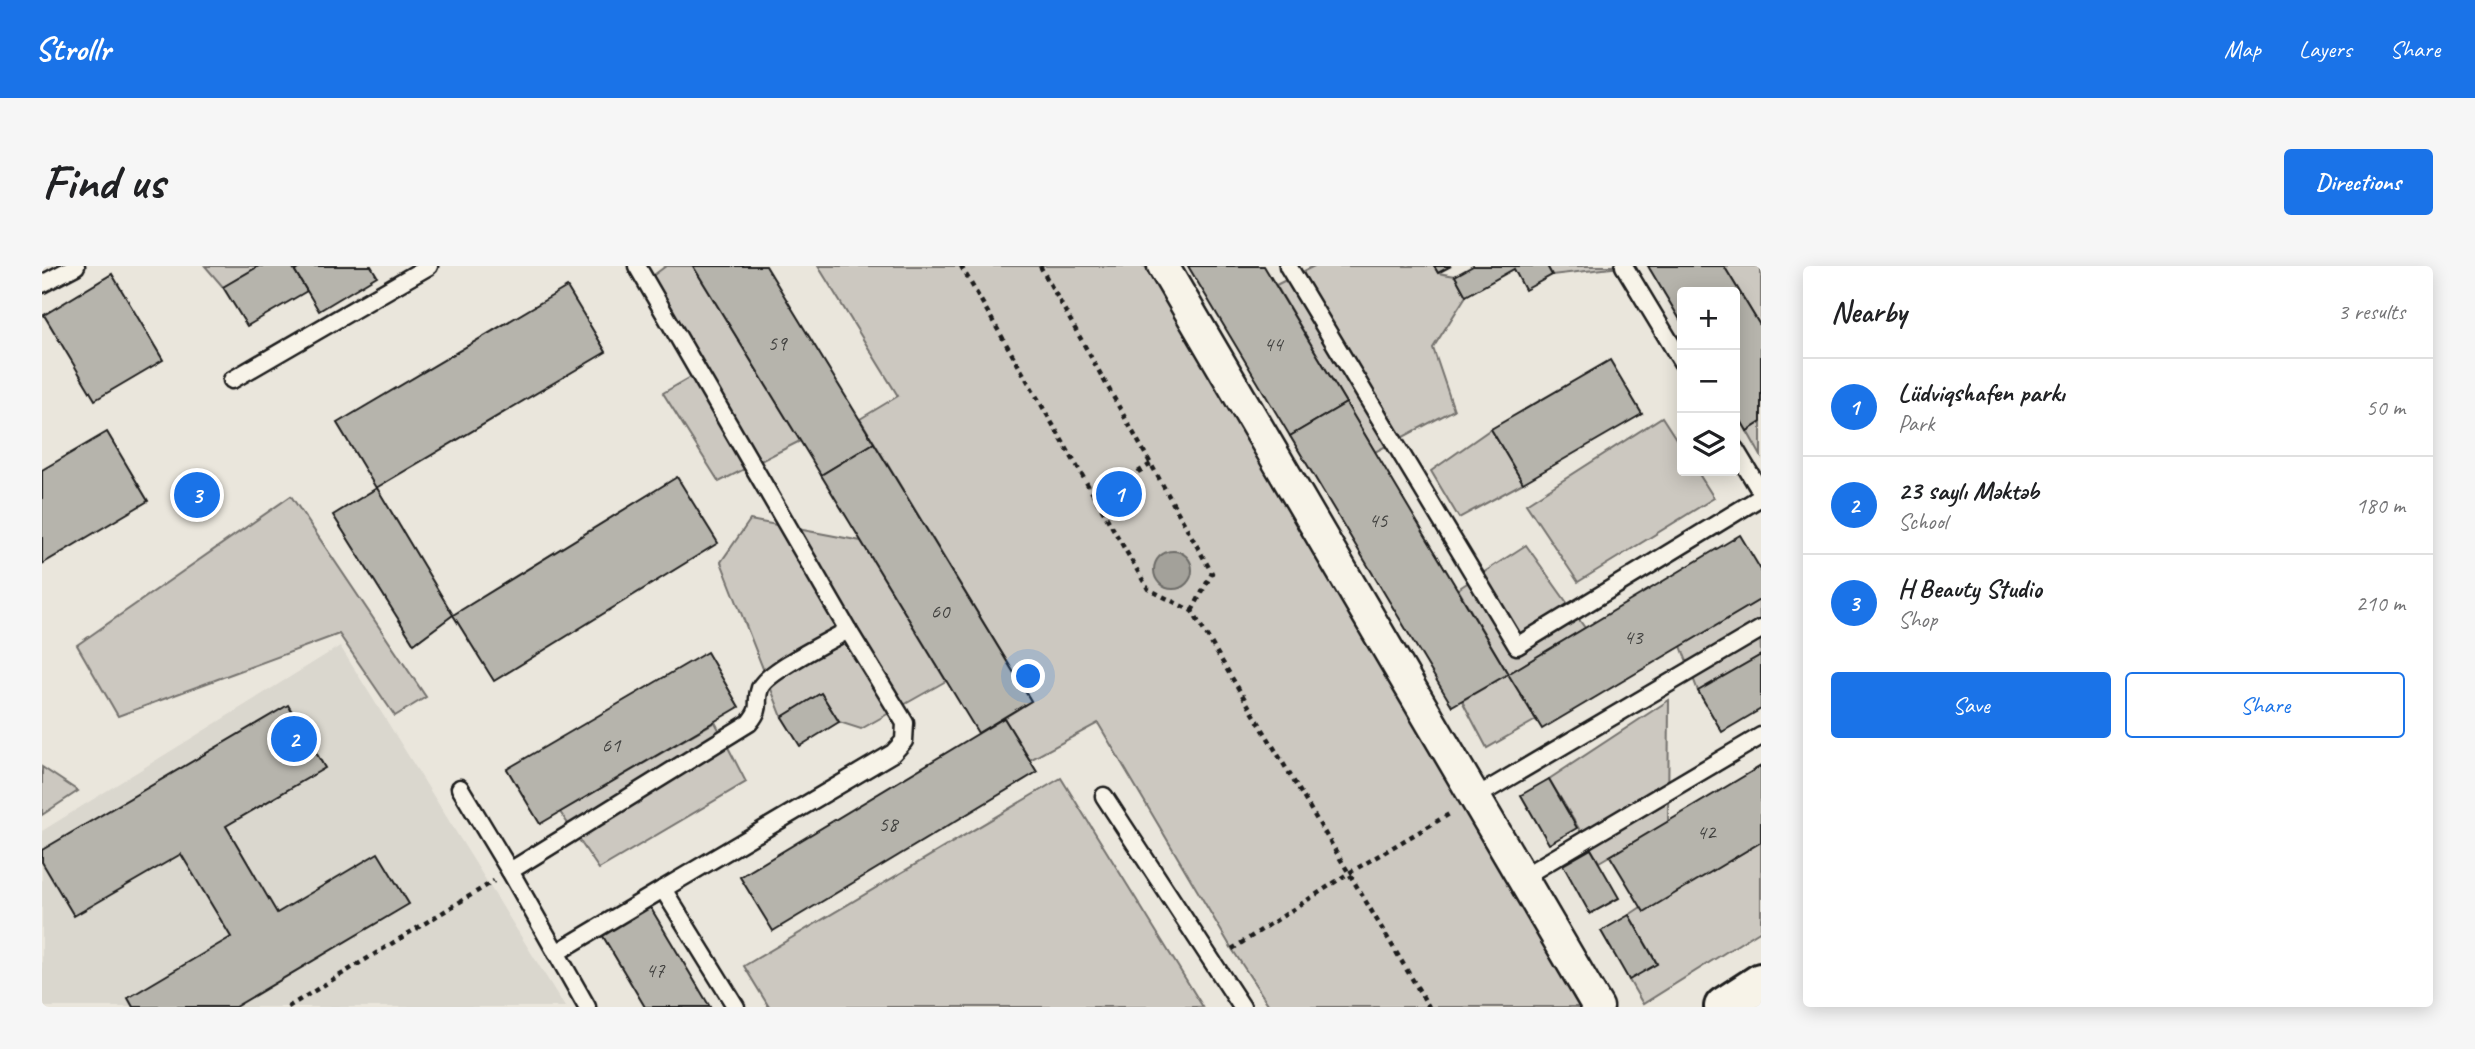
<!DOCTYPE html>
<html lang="en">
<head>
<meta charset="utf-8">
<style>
	:root { --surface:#fff; --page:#f6f6f6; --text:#202124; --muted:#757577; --line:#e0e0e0; --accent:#1a73e8 }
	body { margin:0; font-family:Caveat,sans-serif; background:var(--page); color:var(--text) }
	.controls { position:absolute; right:21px; top:21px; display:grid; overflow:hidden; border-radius:7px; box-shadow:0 4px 18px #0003 }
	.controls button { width:63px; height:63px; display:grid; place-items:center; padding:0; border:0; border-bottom:2px solid var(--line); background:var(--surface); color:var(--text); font:35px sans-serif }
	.you { position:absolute; left:987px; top:411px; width:24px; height:24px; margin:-18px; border:5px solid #fff; border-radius:50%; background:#1a73e8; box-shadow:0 0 0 10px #1a73e833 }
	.badge { display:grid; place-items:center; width:46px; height:46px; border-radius:50%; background:var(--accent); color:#fff; font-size:23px; font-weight:700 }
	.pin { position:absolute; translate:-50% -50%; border:4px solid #fff; box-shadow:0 2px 7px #0006 }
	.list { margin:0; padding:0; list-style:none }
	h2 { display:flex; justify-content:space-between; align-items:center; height:91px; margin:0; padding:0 28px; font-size:30px }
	h2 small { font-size:23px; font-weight:400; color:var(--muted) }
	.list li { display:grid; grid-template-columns:46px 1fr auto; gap:21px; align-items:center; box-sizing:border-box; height:98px; padding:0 28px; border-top:2px solid var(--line) }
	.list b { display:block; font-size:26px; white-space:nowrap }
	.list p { margin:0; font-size:23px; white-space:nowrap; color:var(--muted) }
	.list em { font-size:23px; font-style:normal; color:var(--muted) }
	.actions { display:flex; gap:14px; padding:21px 28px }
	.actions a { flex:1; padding:16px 0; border:2px solid var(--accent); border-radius:7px; text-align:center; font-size:24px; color:var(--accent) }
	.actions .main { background:var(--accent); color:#fff }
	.icon { flex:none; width:38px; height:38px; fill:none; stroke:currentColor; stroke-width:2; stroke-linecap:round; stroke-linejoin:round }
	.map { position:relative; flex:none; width:1719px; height:741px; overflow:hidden; border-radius:7px }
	header { display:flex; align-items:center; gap:42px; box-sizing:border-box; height:98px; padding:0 35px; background:var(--accent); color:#fff }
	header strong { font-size:33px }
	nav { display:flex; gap:38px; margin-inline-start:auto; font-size:24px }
	.intro { display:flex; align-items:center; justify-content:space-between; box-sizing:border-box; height:168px; padding:0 42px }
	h1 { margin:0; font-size:49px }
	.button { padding:18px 32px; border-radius:7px; background:var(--accent); color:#fff; font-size:24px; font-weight:700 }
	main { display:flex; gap:42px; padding:0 42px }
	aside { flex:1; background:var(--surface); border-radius:7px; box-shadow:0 4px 18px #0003 }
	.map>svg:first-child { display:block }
	.built { fill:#dad7ce }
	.green { fill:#ccc8c0; stroke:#74726e; stroke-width:2 }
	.water { fill:#a3a19a; stroke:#6d6c68; stroke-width:2 }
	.building { fill:#b6b4ac; stroke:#1c1c1c; stroke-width:2 }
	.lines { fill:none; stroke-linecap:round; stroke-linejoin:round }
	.service-casing { stroke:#1c1c1c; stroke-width:21 }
	.minor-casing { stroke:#1c1c1c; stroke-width:35 }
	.tertiary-casing { stroke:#1c1c1c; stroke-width:44 }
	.path { stroke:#1c1c1c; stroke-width:4.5; stroke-dasharray:5 5; stroke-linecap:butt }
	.service { stroke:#f7f3e8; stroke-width:16 }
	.minor { stroke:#f7f3e8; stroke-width:30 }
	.tertiary { stroke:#f7f3e8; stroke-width:38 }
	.labels { text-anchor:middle; stroke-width:7; stroke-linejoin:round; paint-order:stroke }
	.number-label { font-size:21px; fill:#424240 }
</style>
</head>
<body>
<header>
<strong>Strollr</strong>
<nav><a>Map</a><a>Layers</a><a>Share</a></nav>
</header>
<div class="intro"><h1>Find us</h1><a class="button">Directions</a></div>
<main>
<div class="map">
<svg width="1719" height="741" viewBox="0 0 1719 741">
	<rect width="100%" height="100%" fill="#eae6dc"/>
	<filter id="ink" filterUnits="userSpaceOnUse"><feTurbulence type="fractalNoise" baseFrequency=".0143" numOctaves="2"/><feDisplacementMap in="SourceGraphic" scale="14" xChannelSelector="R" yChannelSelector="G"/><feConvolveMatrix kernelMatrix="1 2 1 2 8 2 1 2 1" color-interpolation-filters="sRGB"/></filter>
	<g filter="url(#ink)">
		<!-- built -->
		<polygon class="built" points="298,380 523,741 0,741 0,565"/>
		<!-- green -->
		<g class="green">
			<polygon points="163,0 217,0 181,21"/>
			<polygon points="624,0 651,0 758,175 677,216 621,127 654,108 601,17"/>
			<polygon points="776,0 1103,0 1540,741 1228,741 1190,683 1056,457 988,494 962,452 989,435 818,153 856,130"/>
			<polygon points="1272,0 1392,0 1396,7 1413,10 1424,30 1391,82 1412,144 1333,186 1234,19"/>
			<polygon points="1505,0 1587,0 1510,9"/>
			<polygon points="1682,0 1719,0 1719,61"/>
			<polygon points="1620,151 1640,182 1640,205 1655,205 1672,232 1536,316 1484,238"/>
			<polygon points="1719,156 1719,190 1705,165"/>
			<polygon points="1449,163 1481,217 1417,252 1389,205"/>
			<polygon points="249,230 384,431 353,450 297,368 76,450 35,379"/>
			<polygon points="708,254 819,275 904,415 819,463 797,456 779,427 740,451 679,296"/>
			<polygon points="1484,279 1543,362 1467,408 1494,454 1445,482 1420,435 1466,408 1416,323"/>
			<polygon points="1717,334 1719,389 1656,425 1639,380"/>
			<polygon points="1627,434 1626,556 1557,596 1507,513"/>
			<polygon points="673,456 704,516 557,603 518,546"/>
			<polygon points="0,501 36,525 0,549"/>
			<polygon points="1019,512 1161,741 727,741 702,700"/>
			<polygon points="1719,576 1719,664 1601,738 1587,714 1615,697 1587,649 1599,641 1602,645"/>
		</g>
		<!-- water -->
		<circle class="water" cx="1131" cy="304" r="19"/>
		<!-- building -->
		<g class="building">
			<polygon points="217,0 250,0 265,25 205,60 181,21"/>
			<polygon points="261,0 329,0 335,10 277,45 253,5"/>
			<polygon points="651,0 724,0 832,177 779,209"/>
			<polygon points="1146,0 1222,0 1304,137 1248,170"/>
			<polygon points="1392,0 1409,0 1396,7"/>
			<polygon points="1431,0 1505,0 1510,9 1483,24 1472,3 1424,30 1413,10"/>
			<polygon points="1606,0 1682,0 1719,61 1719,156 1705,165 1693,144 1693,26 1640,26 1640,57"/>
			<polygon points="70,8 121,94 53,134 2,49"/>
			<polygon points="525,21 564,86 334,222 295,157"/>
			<polygon points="1568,94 1600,148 1481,217 1449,163"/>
			<polygon points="1304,137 1466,408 1410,440 1248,170"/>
			<polygon points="65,166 106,235 0,298 0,204"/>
			<polygon points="832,177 989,435 936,467 779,209"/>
			<polygon points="635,211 676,277 452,415 411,349"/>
			<polygon points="157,216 166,230 152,240 144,228"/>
			<polygon points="335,222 411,349 372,378 291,249"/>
			<polygon points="1698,269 1719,304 1719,333 1500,463 1466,408"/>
			<polygon points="665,386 697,441 498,558 465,503"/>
			<polygon points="1719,389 1719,443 1680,466 1656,425"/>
			<polygon points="779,427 797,456 758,480 740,451"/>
			<polygon points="246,439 283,502 184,560 235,647 336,587 367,638 193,741 91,741 86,732 189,671 139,588 32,650 0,596 0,584"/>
			<polygon points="962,452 995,506 731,665 698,611"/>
			<polygon points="1719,500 1719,576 1602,646 1568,590"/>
			<polygon points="1507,513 1535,562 1507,578 1479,529"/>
			<polygon points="1549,583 1577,632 1548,648 1521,599"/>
			<polygon points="607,639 668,741 603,741 559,667"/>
			<polygon points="1587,649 1615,698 1587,714 1559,665"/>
		</g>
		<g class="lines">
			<!-- service casing -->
			<g class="service-casing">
				<g id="service">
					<polyline points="595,0 806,364 863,457 862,475 851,487 621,623"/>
					<polyline points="1246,0 1475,380 1719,231"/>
					<polyline points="1582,0 1640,96"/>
					<polyline points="0,18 34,0"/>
					<polyline points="190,114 387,0"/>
					<polyline points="1693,183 1719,226"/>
					<polyline points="418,522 468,605"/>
					<polyline points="1062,530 1200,741"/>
					<polyline points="1432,532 1719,363"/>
					<polyline points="1479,612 1719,470"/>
					<polyline points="514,687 621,623 694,741"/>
					<path d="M545,741L468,605L707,457C722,439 712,438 718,422C725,405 788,375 806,364"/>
				</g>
			</g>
			<!-- minor casing -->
			<g class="minor-casing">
				<polyline id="minor" points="1121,0 1556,741"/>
			</g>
			<!-- tertiary casing -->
			<g class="tertiary-casing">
				<polyline id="tertiary" points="1682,741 1719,717"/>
			</g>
			<!-- path -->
			<g class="path">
				<polyline points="919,0 1106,323 1150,345 1387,741"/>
				<polyline points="998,0 1170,307 1150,345"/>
				<polyline points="1053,232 1109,198"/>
				<polyline points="1190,683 1307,607 1409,547"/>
				<polyline points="246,741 452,615"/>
			</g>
			<!-- service -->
			<use href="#service" class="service"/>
			<!-- minor -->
			<use href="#minor" class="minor"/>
			<!-- tertiary -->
			<use href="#tertiary" class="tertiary"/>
		</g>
	</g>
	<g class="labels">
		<!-- number labels -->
		<g class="number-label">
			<text x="735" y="84">59</text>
			<text x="1231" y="85">44</text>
			<text x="1336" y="261">45</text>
			<text x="898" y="352">60</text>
			<text x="1591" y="378">43</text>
			<text x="569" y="486">61</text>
			<text x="846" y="565">58</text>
			<text x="1664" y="573">42</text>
			<text x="613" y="711">47</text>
		</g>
	</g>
</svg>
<div class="controls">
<button>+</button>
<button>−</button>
<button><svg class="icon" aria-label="layers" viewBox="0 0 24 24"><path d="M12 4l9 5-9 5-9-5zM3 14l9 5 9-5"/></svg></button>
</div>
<div class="you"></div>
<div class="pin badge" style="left:1077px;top:228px">1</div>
<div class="pin badge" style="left:252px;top:473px">2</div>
<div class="pin badge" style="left:155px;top:229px">3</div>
</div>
<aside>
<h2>Nearby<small>3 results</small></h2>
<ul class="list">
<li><span class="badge">1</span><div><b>Lüdviqshafen parkı</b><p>Park</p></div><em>50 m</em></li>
<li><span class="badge">2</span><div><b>23 saylı Məktəb</b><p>School</p></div><em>180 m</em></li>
<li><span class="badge">3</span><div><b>H Beauty Studio</b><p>Shop</p></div><em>210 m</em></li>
</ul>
<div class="actions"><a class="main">Save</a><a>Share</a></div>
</aside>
</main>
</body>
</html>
